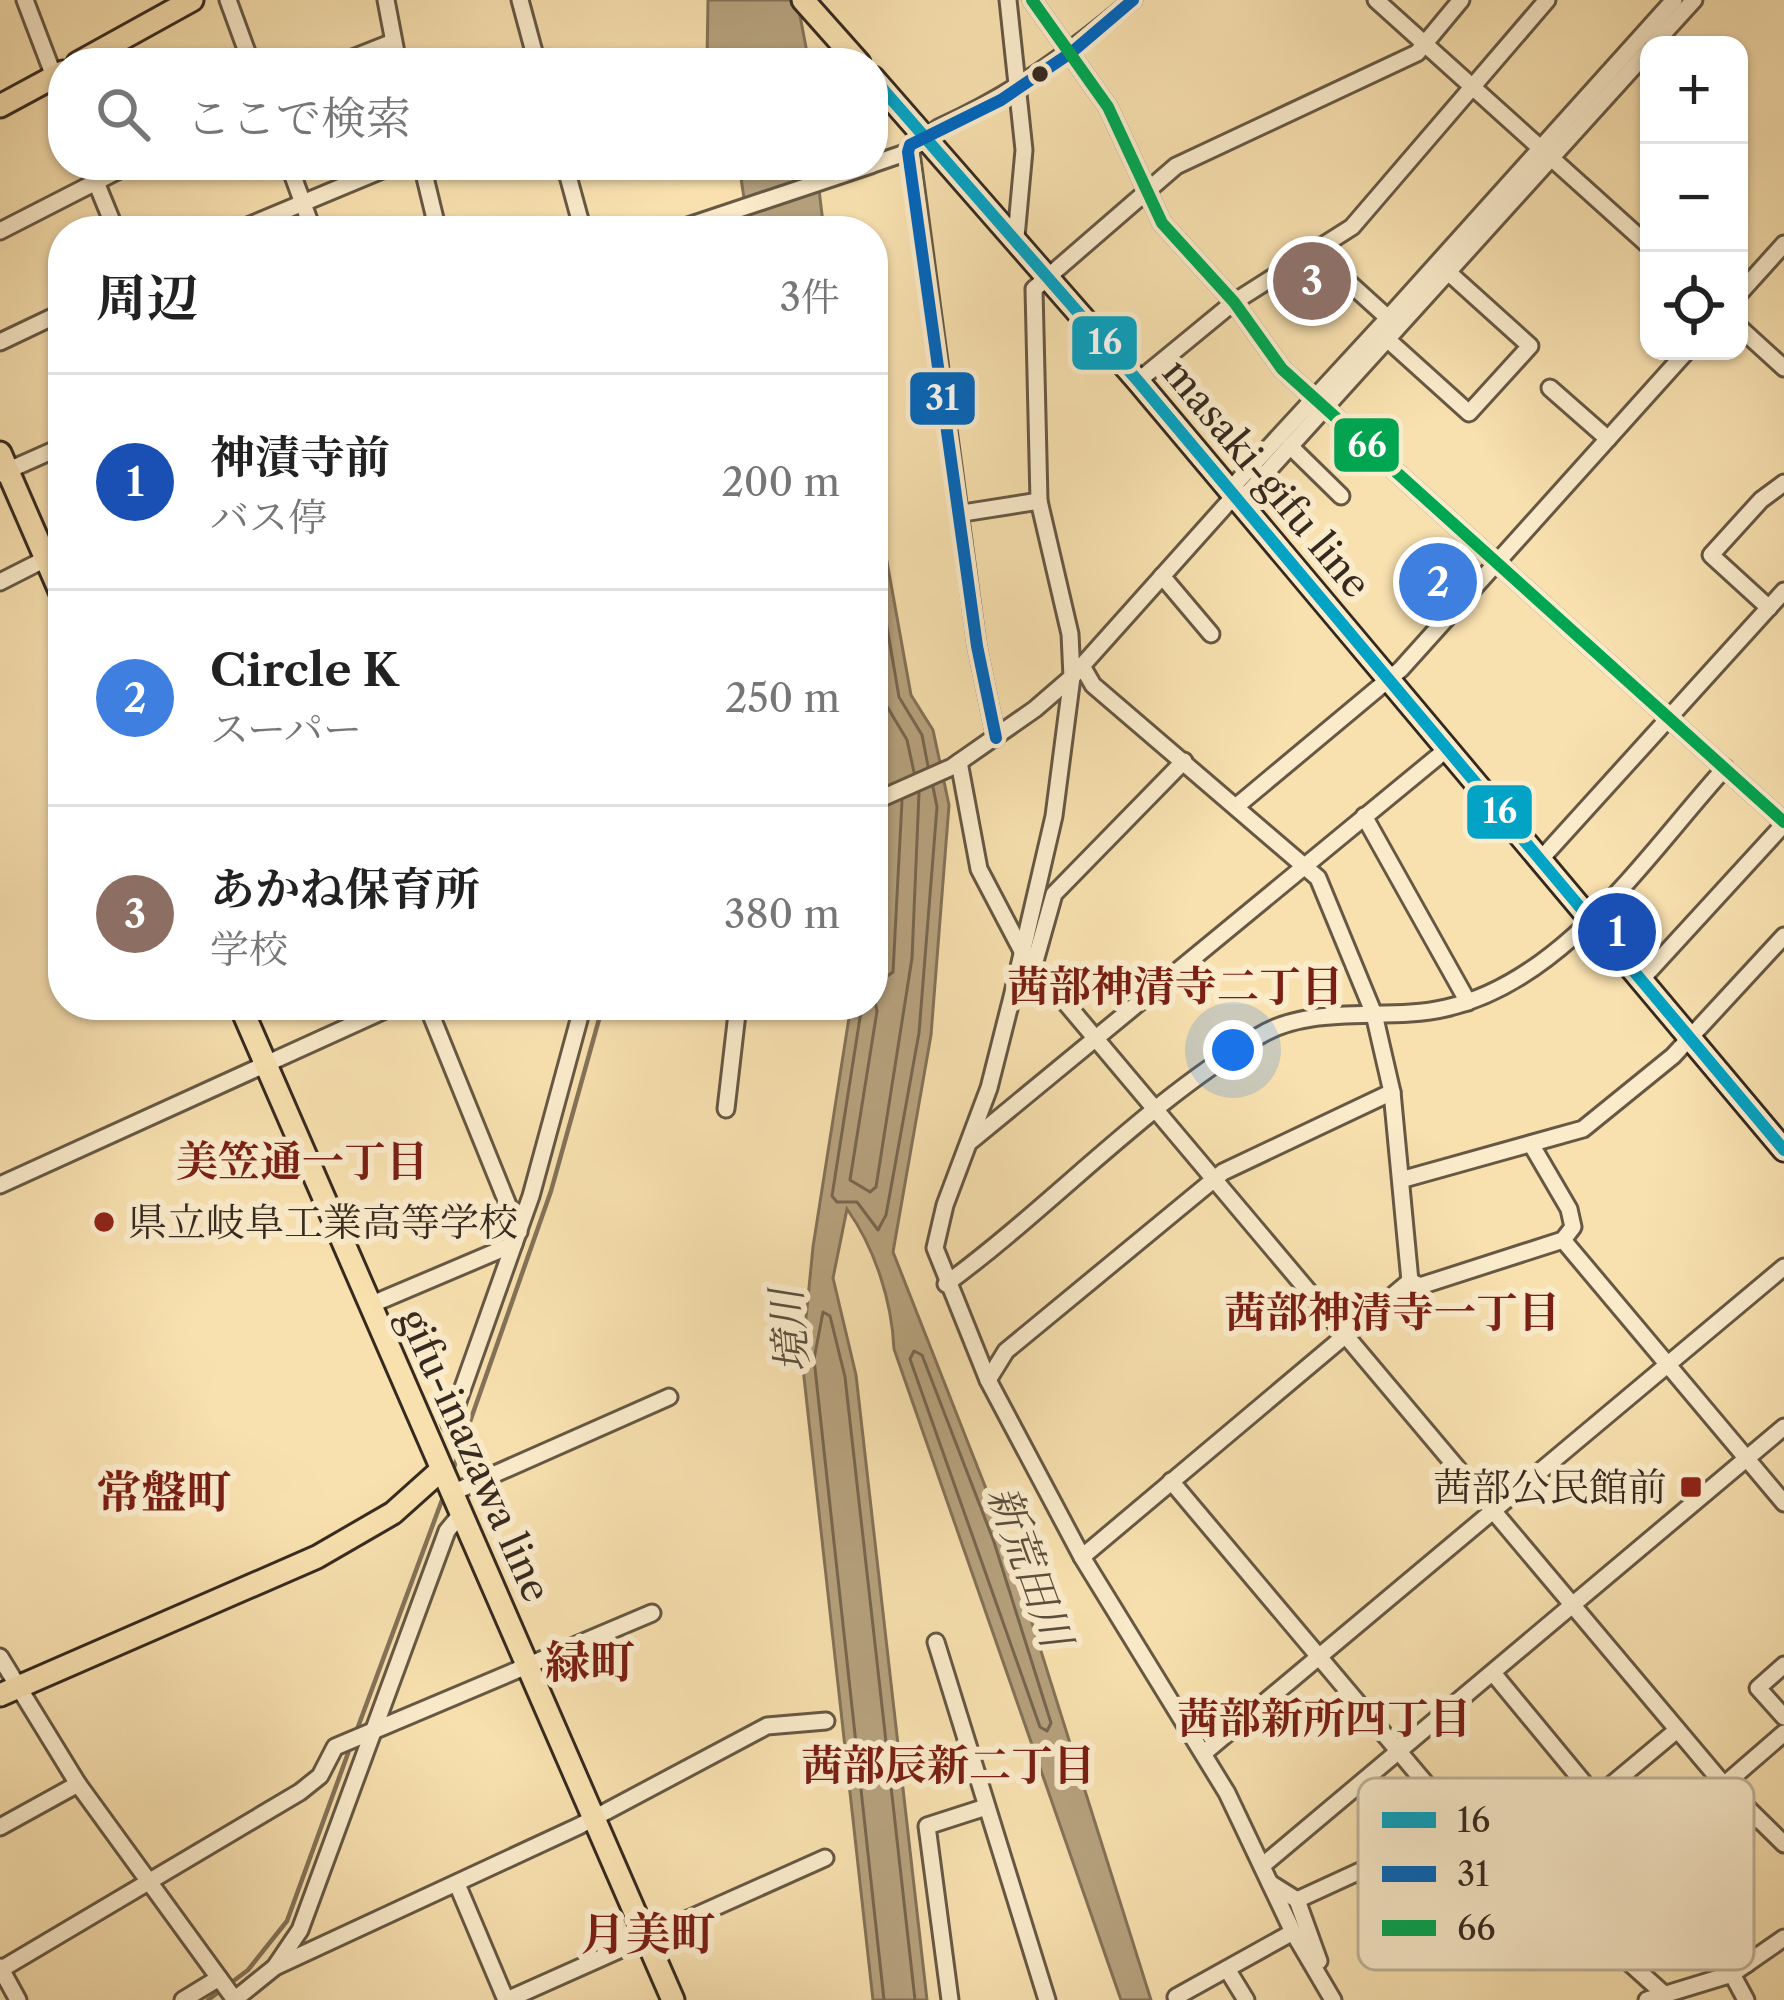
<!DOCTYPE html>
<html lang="ja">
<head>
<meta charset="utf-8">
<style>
	:root { --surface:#fff; --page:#f6f6f6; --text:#222; --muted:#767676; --line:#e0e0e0; --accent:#0b8043 }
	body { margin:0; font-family:"Libre Caslon Text","Noto Serif JP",serif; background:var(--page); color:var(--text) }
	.controls { position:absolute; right:36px; top:36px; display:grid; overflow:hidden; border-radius:24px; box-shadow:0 3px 9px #0004 }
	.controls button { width:108px; height:108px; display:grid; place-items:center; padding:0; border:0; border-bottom:3px solid var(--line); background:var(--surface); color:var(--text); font:60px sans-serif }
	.you { position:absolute; left:1233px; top:1050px; width:42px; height:42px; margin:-30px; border:9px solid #fff; border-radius:50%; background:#1a73e8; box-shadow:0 0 0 18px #1a73e833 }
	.badge { display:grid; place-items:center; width:78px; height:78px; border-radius:50%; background:var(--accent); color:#fff; font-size:39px; font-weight:700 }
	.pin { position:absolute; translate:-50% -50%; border:6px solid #fff; box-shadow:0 3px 12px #0006 }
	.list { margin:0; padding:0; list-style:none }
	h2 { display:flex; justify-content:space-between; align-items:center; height:156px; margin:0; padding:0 48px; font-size:51px }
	h2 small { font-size:39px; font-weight:400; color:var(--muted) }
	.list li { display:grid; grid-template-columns:78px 1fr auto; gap:36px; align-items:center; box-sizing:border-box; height:216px; padding:0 48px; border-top:3px solid var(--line) }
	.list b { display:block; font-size:45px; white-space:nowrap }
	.list p { margin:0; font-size:39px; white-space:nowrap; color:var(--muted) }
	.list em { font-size:39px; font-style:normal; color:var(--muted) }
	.icon { flex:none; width:66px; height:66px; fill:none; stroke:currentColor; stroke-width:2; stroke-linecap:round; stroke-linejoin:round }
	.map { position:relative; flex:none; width:1784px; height:2000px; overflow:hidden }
	.search { position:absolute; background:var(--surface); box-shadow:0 3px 9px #0004; left:48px; top:48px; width:840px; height:132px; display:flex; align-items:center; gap:30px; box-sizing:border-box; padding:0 42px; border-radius:48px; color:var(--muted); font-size:45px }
	.panel { position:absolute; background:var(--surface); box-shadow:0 3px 9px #0004; left:48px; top:216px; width:840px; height:804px; border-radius:48px }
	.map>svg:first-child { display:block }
	.water { fill:#b6a27e; stroke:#837258; stroke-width:3 }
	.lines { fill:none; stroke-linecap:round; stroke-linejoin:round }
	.shore { stroke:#76664f; stroke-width:3 }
	.stream { stroke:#837258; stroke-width:4.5 }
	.minor-casing { stroke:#665844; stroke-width:21 }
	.major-casing { stroke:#362a20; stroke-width:27 }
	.minor { stroke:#faebcb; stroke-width:15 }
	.major { stroke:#f8e0af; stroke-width:21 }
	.bus-1-casing { stroke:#faebcb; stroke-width:21 }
	.bus-2-casing { stroke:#faebcb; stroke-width:21 }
	.bus-3-casing { stroke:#faebcb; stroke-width:21 }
	.bus-1 { stroke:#03a3c5; stroke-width:12 }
	.bus-2 { stroke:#0065bd; stroke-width:12 }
	.bus-3 { stroke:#00a651; stroke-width:12 }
	.bus-dot { fill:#362a20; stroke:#faebcb; stroke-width:4.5 }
	.poi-dot { fill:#8f2418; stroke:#faebcb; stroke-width:4.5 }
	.labels { text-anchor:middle; stroke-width:12; stroke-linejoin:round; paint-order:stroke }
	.street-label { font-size:39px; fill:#362a20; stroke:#faebcb }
	.poi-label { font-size:39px; fill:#362a20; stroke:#faebcb; text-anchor:start }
	.neighbourhood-label { font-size:42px; font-weight:bold; fill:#7a1f14; stroke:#faebcb }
	.water-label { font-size:42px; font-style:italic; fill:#5c4e3c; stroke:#faebcb }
	.quarter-label { font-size:45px; font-weight:bold; fill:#7a1f14; stroke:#faebcb }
	.key { fill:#faebcb; stroke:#bfb198; stroke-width:3 }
	.key-label { font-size:33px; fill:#362a20 }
	.line-badge { stroke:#faebcb; stroke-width:4.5 }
	.badge-label { font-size:33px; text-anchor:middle; font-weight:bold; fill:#fff }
</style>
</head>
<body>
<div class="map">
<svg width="1784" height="2000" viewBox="0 0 1784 2000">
	<rect width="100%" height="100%" fill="#f8e0af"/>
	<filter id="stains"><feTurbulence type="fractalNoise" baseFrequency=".00167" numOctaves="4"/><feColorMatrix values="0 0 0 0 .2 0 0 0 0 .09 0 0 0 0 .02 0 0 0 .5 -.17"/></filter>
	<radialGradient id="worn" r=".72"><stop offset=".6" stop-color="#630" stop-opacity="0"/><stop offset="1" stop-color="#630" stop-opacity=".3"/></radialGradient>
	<!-- water -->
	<g class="water">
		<polygon points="708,0 797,0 809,63 707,63"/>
		<polygon points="739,165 816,165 824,231 749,231"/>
		<path d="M873,484L911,695L933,730L949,805L931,1035L893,1252L1005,1537L1151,2000H1121L894,1349C892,1302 875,1248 847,1209L833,1278L856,1375L927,2000H873L802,1359L813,1247L851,1005H873Z"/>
	</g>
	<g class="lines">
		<!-- shore -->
		<g class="shore">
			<polyline points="873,545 899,697 922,735 928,766"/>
			<polyline points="873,626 885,703 907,740 914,772"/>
			<polyline points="873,967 886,977 893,972 902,801"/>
			<polyline points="873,992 877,1011 850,1180 870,1192 876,1187 912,958 919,793"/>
			<polyline points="862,1005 832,1196 837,1202 857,1202 878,1230 886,1215 919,1033 937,807 933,787"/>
			<polygon points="914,1351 922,1355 994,1542 1051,1723 1047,1731 1040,1727 910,1359"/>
			<polyline points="884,2000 814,1359 823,1312 830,1316 845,1377 915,2000"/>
		</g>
		<!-- stream -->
		<g class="stream">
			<polyline points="453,1470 551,1191 603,1005"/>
			<polyline points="355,1735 445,1492"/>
			<polyline points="208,2000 248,1970 287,1921 351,1745"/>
		</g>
		<!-- minor casing -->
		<g class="minor-casing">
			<g id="minor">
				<polyline points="25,0 63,100"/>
				<polyline points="228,0 251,63"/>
				<polyline points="386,0 398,63"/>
				<polyline points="520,0 537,63"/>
				<polyline points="1008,0 1024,150 1016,237"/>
				<polyline points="1032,0 1108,107 1162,223 1234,302 1282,369 1784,822"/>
				<polyline points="1376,0 1649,246"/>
				<polyline points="1653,45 1694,0"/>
				<polyline points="340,63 393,42"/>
				<path d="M938,128C1012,95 1071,52 1133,0"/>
				<polyline points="910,145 977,646 996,738"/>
				<polyline points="873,164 908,152"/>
				<polyline points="89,165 116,231"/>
				<polyline points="289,165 313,231"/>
				<polyline points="422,165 438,231"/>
				<polyline points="565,165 583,231"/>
				<polyline points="0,231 129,165"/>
				<polyline points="236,231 394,165"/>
				<polyline points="673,231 871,165"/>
				<polyline points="1739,294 1784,244"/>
				<polyline points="1388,318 1674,0"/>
				<polyline points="1739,327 1784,368"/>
				<polyline points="1387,339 1469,413 1530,346 1448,272"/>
				<polyline points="0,342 63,312"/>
				<polyline points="1138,381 1234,302 1352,227 1547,0"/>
				<polyline points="1550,388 1608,439"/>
				<polyline points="1290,446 1341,496"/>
				<polyline points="0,474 63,446"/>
				<polyline points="1234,496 1248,493 1649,50"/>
				<polyline points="963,513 1039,501"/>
				<polyline points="1162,576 1211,634"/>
				<polyline points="0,582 63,550"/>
				<polyline points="1769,608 1711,555 1761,500 1784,483"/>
				<polyline points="1082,666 1093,685 1318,878 1374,1014 1392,1092 1410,1281"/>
				<polyline points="959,762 979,869 1022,951 1724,1785 1784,1844"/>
				<polyline points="873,802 952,767 1035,709 1072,677 1234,496 1237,482 1388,318 1314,251"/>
				<polyline points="1238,805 1401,669 1687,351"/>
				<polyline points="1364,816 1468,1002"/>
				<polyline points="1540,860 1784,591"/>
				<polyline points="1034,965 1054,894 1184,761"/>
				<polyline points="1641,980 1784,824"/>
				<polyline points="427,1005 519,1232"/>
				<polyline points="726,1109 738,1005"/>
				<polyline points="971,1141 1447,749"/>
				<polyline points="1404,1179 1583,1129 1673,1056 1784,936"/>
				<polyline points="0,1185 396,1005"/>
				<polyline points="1563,1240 1784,1503"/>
				<path d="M946,1284C1052,1206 1144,1104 1259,1036C1312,1003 1388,1022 1446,1008C1565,981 1648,853 1725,768"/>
				<polyline points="370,1305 514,1244"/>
				<polyline points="988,1380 1006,1351 1223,1172 1392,1092"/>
				<polyline points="450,1424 531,1196 583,1005"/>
				<polyline points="1171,1481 1427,1785 1447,1831"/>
				<polyline points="452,1493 669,1397"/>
				<polyline points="1082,1557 1410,1281 1420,1286 1563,1240 1573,1227 1569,1209 1531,1144"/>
				<polyline points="936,1642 1047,2000"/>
				<polyline points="0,1657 78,1784 235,2000"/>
				<polyline points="1784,1665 1758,1688 1784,1717"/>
				<polyline points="1493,1673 1669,1886 1747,1964"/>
				<polyline points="1204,1753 1784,1267"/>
				<polyline points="1724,1785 1784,1733"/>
				<polyline points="1529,1826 1574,1913 1664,1994"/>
				<polyline points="0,1827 78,1784"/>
				<polyline points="1262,1866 1784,1427"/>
				<polyline points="1270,1883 1297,1900 1319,1961"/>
				<polyline points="457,1884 506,2000"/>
				<polyline points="1669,1886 1755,1818"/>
				<polyline points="1297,1900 1447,1831 1529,1826 1610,1786 1677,1730"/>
				<polyline points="0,1967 18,2000"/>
				<polyline points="275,1967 579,1826 767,1726 826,1721"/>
				<polyline points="1227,1969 1246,2000"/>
				<polyline points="0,1970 300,1792 320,1776 335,1747 652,1613"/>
				<polyline points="1732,1974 1746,2000"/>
				<polyline points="1176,1997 1293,1932"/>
				<polyline points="183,2000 219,1978"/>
				<polyline points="234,2000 275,1967 300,1930 447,1531 461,1514"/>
				<polyline points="507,2000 825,1858"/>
				<polyline points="950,2000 927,1826 986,1807"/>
				<polyline points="1333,2000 1293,1932 1227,1793 1082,1557 988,1380 935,1248 945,1205 989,1088 1012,997 1054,816 1072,677 1070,634 1039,501 1034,289 1176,166 1417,53 1461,0"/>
				<polyline points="1647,2000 1732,1974 1784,1938"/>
			</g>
		</g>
		<!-- major casing -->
		<g class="major-casing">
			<g id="major">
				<polyline points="803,0 859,63"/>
				<polyline points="78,63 192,0"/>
				<polyline points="873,78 1138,381 1784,1150"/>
				<polyline points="0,106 63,72"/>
				<polyline points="0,453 63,598"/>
				<polyline points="240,1005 673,2000"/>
				<polyline points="0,1695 317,1557 393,1513 441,1470"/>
			</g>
		</g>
		<!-- minor -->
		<use href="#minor" class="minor"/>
		<!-- major -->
		<use href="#major" class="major"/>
		<!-- bus-1 casing -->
		<g class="bus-1-casing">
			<polyline id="bus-1" points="873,78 1138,381 1784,1150"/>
		</g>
		<!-- bus-2 casing -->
		<g class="bus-2-casing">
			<polyline id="bus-2" points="996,738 977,646 908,152 910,145 1001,100 1072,52 1133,0"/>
		</g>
		<!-- bus-3 casing -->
		<g class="bus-3-casing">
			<polyline id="bus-3" points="1032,0 1108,107 1162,223 1234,302 1282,369 1784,822"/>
		</g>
		<!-- bus-1 -->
		<use href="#bus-1" class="bus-1"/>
		<!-- bus-2 -->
		<use href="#bus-2" class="bus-2"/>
		<!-- bus-3 -->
		<use href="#bus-3" class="bus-3"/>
	</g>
	<!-- markers -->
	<circle class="bus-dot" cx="1040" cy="74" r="10"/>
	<g class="poi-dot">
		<circle cx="104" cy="1222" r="12"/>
		<rect x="1679" y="1475" width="24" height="24" rx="6"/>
	</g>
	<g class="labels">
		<!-- street labels -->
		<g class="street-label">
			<text transform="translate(1267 478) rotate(50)" y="14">masaki-gifu line</text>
			<text transform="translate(475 1455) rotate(66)" y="14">gifu-inazawa line</text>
		</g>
		<!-- poi labels -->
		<g class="poi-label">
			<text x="128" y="1236">県立岐阜工業高等学校</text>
			<text x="1667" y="1501" text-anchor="end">茜部公民館前</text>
		</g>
		<!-- neighbourhood labels -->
		<g class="neighbourhood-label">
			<text x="1175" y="1001">茜部神清寺二丁目</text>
			<text x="302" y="1176">美笠通一丁目</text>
			<text x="1392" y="1327">茜部神清寺一丁目</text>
			<text x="1324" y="1733">茜部新所四丁目</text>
			<text x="948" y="1780">茜部辰新二丁目</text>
		</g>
		<!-- water labels -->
		<g class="water-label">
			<text transform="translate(789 1331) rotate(-95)" y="15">境川</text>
			<text transform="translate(1030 1566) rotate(70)" y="15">新荒田川</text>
		</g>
		<!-- quarter labels -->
		<g class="quarter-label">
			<text x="164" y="1508">常盤町</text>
			<text x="590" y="1678">緑町</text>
			<text x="648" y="1950">月美町</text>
		</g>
	</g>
	<!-- legend -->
	<rect x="1358" y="1778" width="396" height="192" rx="18" class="key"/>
	<rect x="1382" y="1812" width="54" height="16" fill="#03a3c5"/>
	<rect x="1382" y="1866" width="54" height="16" fill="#0065bd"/>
	<rect x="1382" y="1920" width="54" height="16" fill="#00a651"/>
	<g class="key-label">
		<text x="1457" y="1832">16</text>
		<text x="1457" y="1886">31</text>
		<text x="1457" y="1940">66</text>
	</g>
	<g class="line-badge">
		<rect x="1070" y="314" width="69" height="58" rx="12" fill="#03a3c5"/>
		<rect x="908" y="370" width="69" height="57" rx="12" fill="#0065bd"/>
		<rect x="1332" y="416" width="69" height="58" rx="12" fill="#00a651"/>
		<rect x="1465" y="783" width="69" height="58" rx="12" fill="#03a3c5"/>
	</g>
	<g class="badge-label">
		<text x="1105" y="354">16</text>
		<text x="942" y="410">31</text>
		<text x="1367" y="457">66</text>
		<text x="1500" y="823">16</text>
	</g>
	<rect width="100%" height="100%" filter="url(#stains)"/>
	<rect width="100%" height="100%" fill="url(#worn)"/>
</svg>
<div class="controls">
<button>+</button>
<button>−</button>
<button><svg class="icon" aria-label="locate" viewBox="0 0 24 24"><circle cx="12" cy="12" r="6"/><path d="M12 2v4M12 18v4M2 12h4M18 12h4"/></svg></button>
</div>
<div class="you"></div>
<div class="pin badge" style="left:1617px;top:932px;background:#1a4fb4">1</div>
<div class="pin badge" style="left:1438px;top:582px;background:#3f7fe0">2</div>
<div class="pin badge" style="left:1312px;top:281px;background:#8d6e63">3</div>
<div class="search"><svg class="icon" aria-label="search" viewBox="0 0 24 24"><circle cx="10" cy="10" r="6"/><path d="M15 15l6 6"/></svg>ここで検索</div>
<section class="panel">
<h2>周辺<small>3件</small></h2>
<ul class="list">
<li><span class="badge" style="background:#1a4fb4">1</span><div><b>神漬寺前</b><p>バス停</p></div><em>200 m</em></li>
<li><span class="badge" style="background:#3f7fe0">2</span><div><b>Circle K</b><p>スーパー</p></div><em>250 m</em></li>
<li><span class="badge" style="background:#8d6e63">3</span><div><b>あかね保育所</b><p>学校</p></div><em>380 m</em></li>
</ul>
</section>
</div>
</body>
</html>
